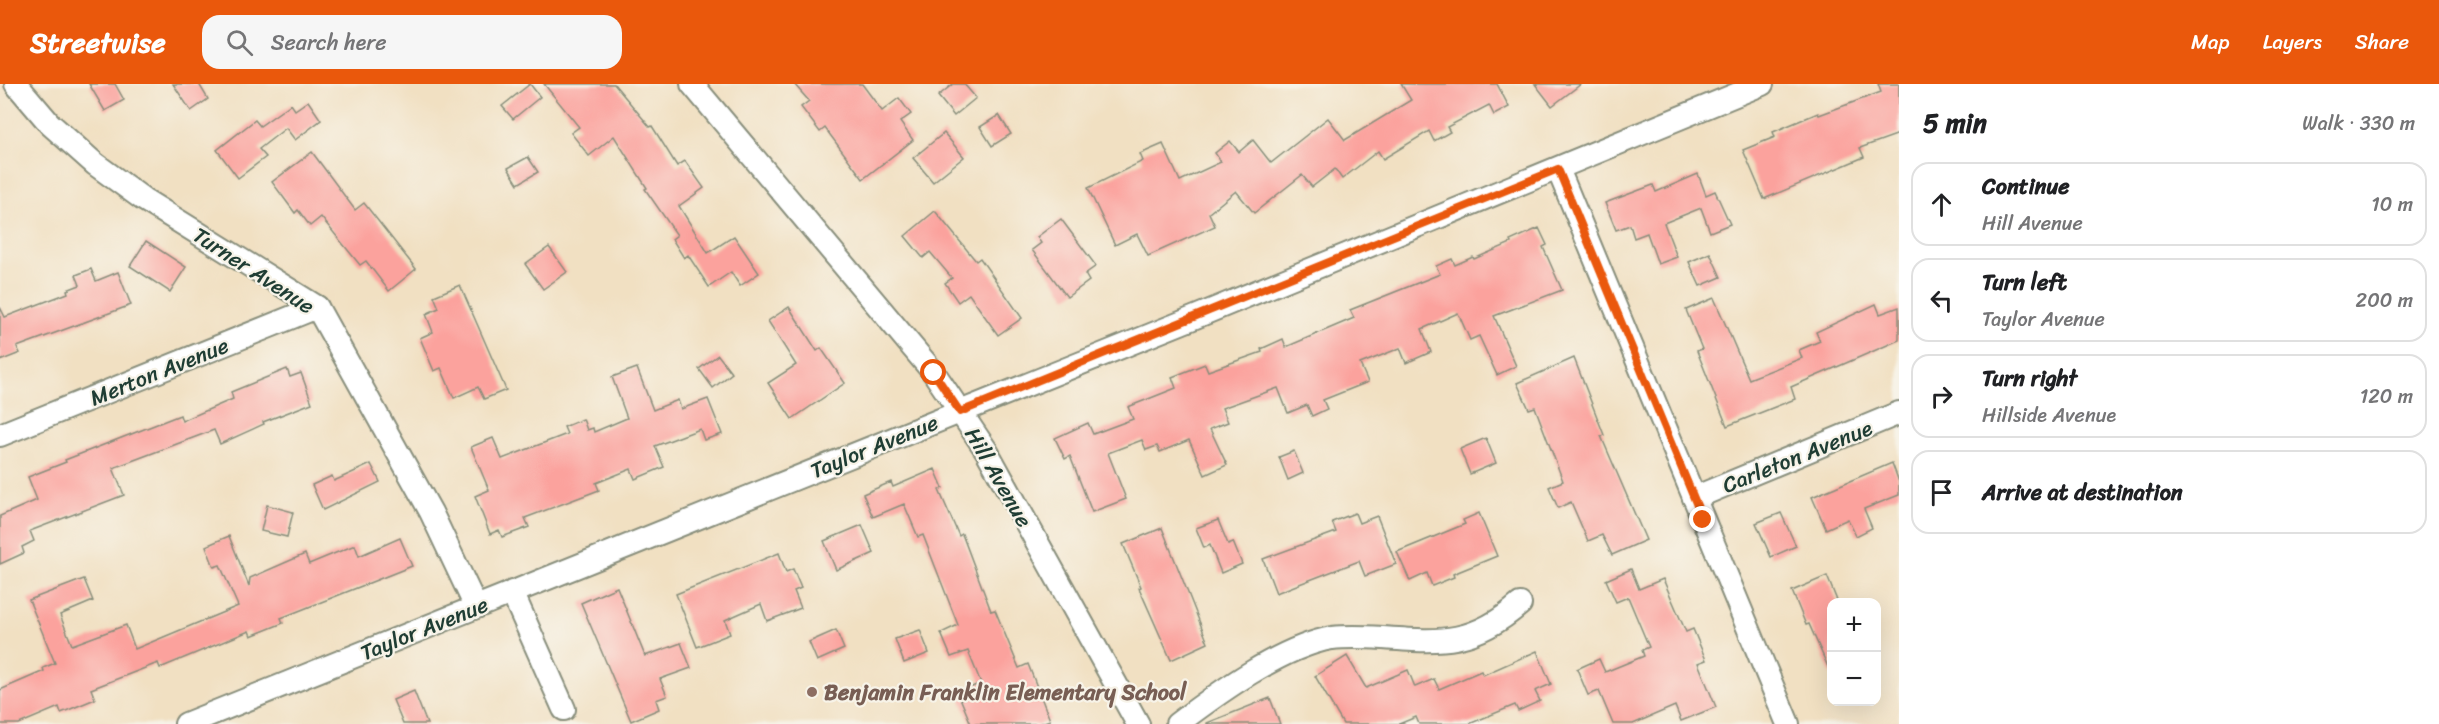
<!DOCTYPE html>
<html lang="en">
<head>
<meta charset="utf-8">
<style>
	:root { --surface:#fff; --page:#f6f6f6; --text:#202124; --muted:#757577; --line:#e0e0e0; --accent:#ea580c }
	body { margin:0; font-family:Sriracha,sans-serif; background:var(--page); color:var(--text) }
	.controls { position:absolute; right:18px; bottom:18px; display:grid; overflow:hidden; border-radius:12px; box-shadow:0 6px 24px #0002 }
	.controls button { width:54px; height:54px; display:grid; place-items:center; padding:0; border:0; border-bottom:2px solid var(--line); background:var(--surface); color:var(--text); font:30px sans-serif }
	.stop { position:absolute; width:18px; height:18px; margin:-14px; border:4px solid #ea580c; border-radius:50%; background:#fff }
	.stop.end { background:#ea580c; border-color:#fff; box-shadow:0 2px 6px #0008 }
	.list { margin:0; padding:0; list-style:none }
	h2 { display:flex; justify-content:space-between; align-items:center; height:78px; margin:0; padding:0 24px; font-size:26px }
	h2 small { font-size:20px; font-weight:400; color:var(--muted) }
	.list li { display:grid; grid-template-columns:39px 1fr auto; gap:18px; align-items:center; box-sizing:border-box; height:84px; margin:0 12px 12px; padding:0 12px; border:2px solid var(--line); border-radius:18px }
	.list b { display:block; font-size:22px; white-space:nowrap }
	.list p { margin:0; font-size:20px; white-space:nowrap; color:var(--muted) }
	.list em { font-size:20px; font-style:normal; color:var(--muted) }
	.icon { flex:none; width:33px; height:33px; fill:none; stroke:currentColor; stroke-width:2; stroke-linecap:round; stroke-linejoin:round }
	.map { position:relative; flex:none; width:1899px; height:640px; overflow:hidden }
	header { display:flex; align-items:center; gap:36px; box-sizing:border-box; height:84px; padding:0 30px; background:var(--accent); color:#fff }
	header strong { font-size:28px }
	nav { display:flex; gap:33px; margin-inline-start:auto; font-size:21px }
	.search { width:420px; height:54px; background:var(--page); display:flex; align-items:center; gap:15px; box-sizing:border-box; padding:0 21px; border-radius:18px; color:var(--muted); font-size:22px }
	main { display:flex }
	aside { flex:1; background:var(--surface) }
	.map>svg:first-child { display:block }
	.building { fill:#fba29d }
	.lines { fill:none; stroke-linecap:round; stroke-linejoin:round }
	.minor-casing { stroke:#888e7b; stroke-width:26 }
	.minor { stroke:#fff; stroke-width:22 }
	.route { stroke:#ea580c; stroke-width:8 }
	.education-dot { fill:#8d6e63; stroke:#f7f3e8; stroke-width:2 }
	.labels { text-anchor:middle; stroke-width:4.5; stroke-linejoin:round; paint-order:stroke }
	.street-label { font-size:22px; fill:#1f3d34; stroke:#f7f3e8 }
	.education-label { font-size:22px; font-weight:bold; fill:#785e54; stroke:#f7f3e8; text-anchor:start }
</style>
</head>
<body>
<header>
<strong>Streetwise</strong>
<div class="search"><svg class="icon" aria-label="search" viewBox="0 0 24 24"><circle cx="10" cy="10" r="6"/><path d="M15 15l6 6"/></svg>Search here</div>
<nav><a>Map</a><a>Layers</a><a>Share</a></nav>
</header>
<main>
<div class="map">
<svg width="1899" height="640" viewBox="0 0 1899 640">
	<rect width="100%" height="100%" fill="#f7f3e8"/>
	<filter id="ink" filterUnits="userSpaceOnUse"><feTurbulence type="fractalNoise" baseFrequency=".0167" numOctaves="2"/><feDisplacementMap in="SourceGraphic" scale="12" xChannelSelector="R" yChannelSelector="G"/><feConvolveMatrix kernelMatrix="1 2 1 2 8 2 1 2 1" color-interpolation-filters="sRGB"/></filter>
	<filter id="wash" filterUnits="userSpaceOnUse"><feTurbulence type="fractalNoise" baseFrequency=".008" numOctaves="4" result="noise"/><feDisplacementMap in="SourceGraphic" scale="24" xChannelSelector="R" yChannelSelector="G"/><feGaussianBlur stdDeviation="1.35" result="paint"/><feColorMatrix in="noise" values="0 0 0 0 0 0 0 0 0 0 0 0 0 0 0 0 0 1.4 0 .05"/><feComposite in="paint" operator="in"/></filter>
	<g filter="url(#wash)">
		<rect width="100%" height="100%" fill="#f1e0c2"/>
		<g id="blocks">
			<!-- building -->
			<g class="building">
				<polygon points="89,0 115,0 124,16 105,27"/>
				<polygon points="173,0 199,0 208,15 191,27"/>
				<polygon points="530,0 540,13 513,35 502,22"/>
				<polygon points="544,0 614,0 650,43 652,42 677,82 685,77 704,104 679,122 708,169 734,152 759,189 740,202 731,188 709,203 688,171 684,174 672,155 677,151 645,105 647,104 614,52 589,72 571,49 579,43"/>
				<polygon points="794,0 862,0 882,27 899,14 911,30 900,38 913,56 863,95 825,44 820,48 801,23 809,17"/>
				<polygon points="953,0 964,0 976,14 954,32 938,12"/>
				<polygon points="1401,0 1497,0 1509,23 1494,31 1489,21 1447,43 1450,48 1434,57 1429,47 1383,75 1378,67 1342,95 1335,85 1312,103 1302,91 1254,129 1236,107 1209,129 1215,142 1148,172 1137,150 1115,161 1088,104 1143,77 1140,70 1163,60 1180,97 1221,78 1215,69 1230,57 1239,68 1253,56 1271,79 1328,34 1345,56 1411,16"/>
				<polygon points="1535,0 1581,0 1552,22"/>
				<polygon points="1878,0 1899,0 1899,50 1860,64 1864,73 1764,115 1743,66 1775,53 1773,48 1818,29 1819,31 1881,8"/>
				<polygon points="308,17 321,36 295,56 286,44 259,65 266,73 238,94 217,66 255,36 260,42 291,20 295,26"/>
				<polygon points="999,31 1011,50 992,62 980,43"/>
				<polygon points="944,49 964,73 933,98 913,74"/>
				<polygon points="312,68 355,126 364,119 416,185 389,207 366,177 360,181 321,133 310,142 298,126 295,129 272,98"/>
				<polygon points="528,73 538,88 518,100 508,84"/>
				<polygon points="1698,90 1706,111 1715,107 1730,140 1710,148 1701,124 1664,139 1677,173 1658,180 1647,149 1634,154 1630,141 1616,146 1605,119 1653,101 1656,108"/>
				<polygon points="935,127 976,177 980,174 1022,234 998,251 969,210 958,218 945,199 952,194 930,168 923,174 905,152"/>
				<polygon points="1061,135 1096,182 1085,190 1089,197 1067,213 1032,166 1041,159 1037,153"/>
				<polygon points="1539,144 1547,161 1543,163 1562,206 1494,232 1516,282 1497,291 1479,252 1470,256 1458,229 1422,245 1431,268 1406,279 1400,264 1360,280 1368,298 1323,316 1327,325 1312,332 1307,321 1288,329 1278,304 1222,324 1228,338 1210,345 1227,381 1205,391 1189,356 1160,368 1157,362 1146,366 1142,356 1108,369 1126,415 1092,428 1070,372 1065,375 1055,354 1088,339 1093,350 1133,335 1128,323 1176,304 1172,293 1205,280 1208,287 1262,268 1261,265 1283,255 1286,263 1354,234 1350,226 1440,190 1436,182 1452,175 1455,181 1473,173 1474,175 1511,159 1510,157"/>
				<polygon points="146,157 186,183 170,208 130,182"/>
				<polygon points="549,163 567,188 543,205 525,180"/>
				<polygon points="1710,169 1721,193 1700,202 1689,178"/>
				<polygon points="91,185 96,197 118,188 131,221 17,263 20,269 0,277 0,223 5,233 68,209 67,206 80,201 76,191"/>
				<polygon points="460,201 506,306 484,315 478,303 454,314 441,284 434,287 420,254 433,248 426,230 439,224 434,212"/>
				<polygon points="1714,214 1749,295 1802,274 1799,266 1820,257 1816,248 1876,220 1880,230 1899,223 1899,256 1791,303 1795,315 1727,342 1697,267 1702,265 1686,226"/>
				<polygon points="789,223 817,267 821,264 845,299 792,335 768,299 796,281 768,237"/>
				<polygon points="718,271 732,289 713,304 699,285"/>
				<polygon points="1574,274 1604,351 1601,352 1646,456 1612,471 1602,451 1588,457 1571,418 1558,424 1549,403 1563,397 1535,323 1529,325 1517,299"/>
				<polygon points="637,284 653,326 678,316 681,325 708,315 722,350 704,356 700,345 655,362 664,383 635,395 631,385 596,399 599,406 525,434 529,443 502,453 499,446 490,450 475,412 489,406 471,363 493,354 502,375 567,350 564,343 583,335 587,346 593,344 594,348 627,334 612,293"/>
				<polygon points="287,285 290,293 301,289 312,319 263,338 264,340 220,360 214,346 113,384 124,411 30,447 34,457 22,463 24,469 0,480 0,432 37,416 28,393 66,378 65,376 180,331 182,337 233,315 231,308"/>
				<polygon points="1486,354 1496,379 1470,390 1460,365"/>
				<polygon points="1294,367 1303,389 1288,396 1279,373"/>
				<polygon points="1892,379 1899,398 1899,411 1864,425 1872,444 1856,452 1848,435 1826,445 1812,413"/>
				<polygon points="371,380 380,398 323,426 312,401 332,392 334,397"/>
				<polygon points="935,385 943,404 939,406 959,452 962,450 991,527 995,526 1019,584 1028,580 1050,636 1039,640 971,640 958,609 981,599 968,567 951,573 941,549 958,541 923,451 918,453 904,420 873,433 863,410 891,398 893,403"/>
				<polygon points="267,421 293,428 287,453 261,447"/>
				<polygon points="1355,429 1359,439 1377,432 1396,480 1365,492 1359,477 1276,509 1263,475 1336,448 1332,438"/>
				<polygon points="1479,429 1497,472 1453,490 1454,493 1432,502 1427,489 1410,497 1397,468 1465,440 1463,436"/>
				<polygon points="1781,429 1796,462 1771,473 1756,439"/>
				<polygon points="1218,436 1228,460 1233,458 1242,480 1221,489 1210,461 1204,464 1196,444"/>
				<polygon points="862,441 874,469 836,486 824,457"/>
				<polygon points="1162,444 1208,559 1171,576 1139,504 1141,503 1123,460"/>
				<polygon points="229,452 249,502 250,494 305,470 309,480 355,461 359,472 400,454 412,482 281,534 283,539 251,552 249,547 160,584 158,579 91,605 95,615 61,629 59,623 19,640 0,640 0,606 44,587 43,584 55,579 29,516 84,495 93,517 60,531 72,561 126,541 135,565 238,522 220,481 214,483 206,462"/>
				<polygon points="779,469 786,488 793,485 801,504 794,507 801,524 767,537 761,520 725,536 730,550 697,563 676,510"/>
				<polygon points="1631,485 1639,505 1663,495 1686,548 1693,545 1706,576 1698,579 1716,623 1681,637 1675,622 1633,640 1613,640 1599,607 1588,611 1577,585 1599,575 1605,588 1644,572 1642,566 1649,563 1628,513 1616,518 1606,496"/>
				<polygon points="1827,492 1838,519 1832,519 1832,592 1809,540 1806,541 1792,507"/>
				<polygon points="617,503 645,572 681,559 691,584 660,595 667,612 656,616 659,625 631,637 581,519"/>
				<polygon points="836,546 844,565 817,577 809,558"/>
				<polygon points="920,546 929,569 904,579 895,555"/>
				<polygon points="1537,567 1551,600 1535,607 1540,617 1518,627 1515,621 1469,640 1419,640 1416,633 1399,640 1343,640 1315,592 1347,572 1366,604 1408,586 1415,603 1434,595 1439,605 1481,587 1483,591"/>
				<polygon points="414,607 427,640 403,640 393,616"/>
				<polygon points="1270,614 1280,640 1207,640 1207,639"/>
			</g>
		</g>
	</g>
	<g filter="url(#ink)">
		<use href="#blocks" fill-opacity="0" stroke="#888e7b" stroke-width="1.5"/>
		<g class="lines">
			<!-- minor casing -->
			<g class="minor-casing">
				<g id="minor">
					<polyline points="16,0 50,40 95,80 143,115 317,223 431,428 476,523"/>
					<polyline points="692,0 934,289 986,366 1138,640"/>
					<polyline points="1558,85 1788,640"/>
					<polyline points="0,351 317,223"/>
					<polyline points="1694,414 1899,329"/>
					<polyline points="512,508 564,625"/>
					<polyline points="186,640 1198,232 1762,0"/>
					<path d="M1177,640C1218,609 1281,563 1332,554C1349,552 1366,553 1383,554C1441,558 1473,561 1520,520"/>
				</g>
			</g>
			<!-- minor -->
			<use href="#minor" class="minor"/>
		</g>
	</g>
	<g class="lines" filter="url(#ink)">
		<!-- route -->
		<polyline class="route" points="934,289 960,328 1558,85 1703,436"/>
	</g>
	<!-- markers -->
	<circle class="education-dot" cx="812" cy="608" r="6"/>
	<g class="labels">
		<!-- street labels -->
		<g class="street-label">
			<text transform="translate(254 186) rotate(33)" y="8">Turner Avenue</text>
			<text transform="translate(159 287) rotate(-22)" y="8">Merton Avenue</text>
			<text transform="translate(874 362) rotate(-22)" y="8">Taylor Avenue</text>
			<text transform="translate(1797 372) rotate(-22)" y="8">Carleton Avenue</text>
			<text transform="translate(999 393) rotate(60)" y="8">Hill Avenue</text>
			<text transform="translate(424 544) rotate(-22)" y="8">Taylor Avenue</text>
		</g>
		<!-- education labels -->
		<g class="education-label">
			<text x="824" y="616">Benjamin Franklin Elementary School</text>
		</g>
	</g>
</svg>
<div class="controls">
<button>+</button>
<button>−</button>
</div>
<div class="stop" style="left:934px;top:289px"></div>
<div class="stop end" style="left:1703px;top:436px"></div>
</div>
<aside>
<h2>5 min<small>Walk · 330 m</small></h2>
<ul class="list">
<li><svg class="icon" aria-label="ahead" viewBox="0 0 24 24"><path d="M12 20V5M6 11l6-6 6 6"/></svg><div><b>Continue</b><p>Hill Avenue</p></div><em>10 m</em></li>
<li><svg class="icon" aria-label="left" viewBox="0 0 24 24"><path d="M17 20v-9H6M10 6l-5 5 5 5"/></svg><div><b>Turn left</b><p>Taylor Avenue</p></div><em>200 m</em></li>
<li><svg class="icon" aria-label="right" viewBox="0 0 24 24"><path d="M7 20v-9h11M14 6l5 5-5 5"/></svg><div><b>Turn right</b><p>Hillside Avenue</p></div><em>120 m</em></li>
<li><svg class="icon" aria-label="arrive" viewBox="0 0 24 24"><path d="M6 21V4h12l-3 4 3 4H6"/></svg><div><b>Arrive at destination</b></div></li>
</ul>
</aside>
</main>
</body>
</html>
